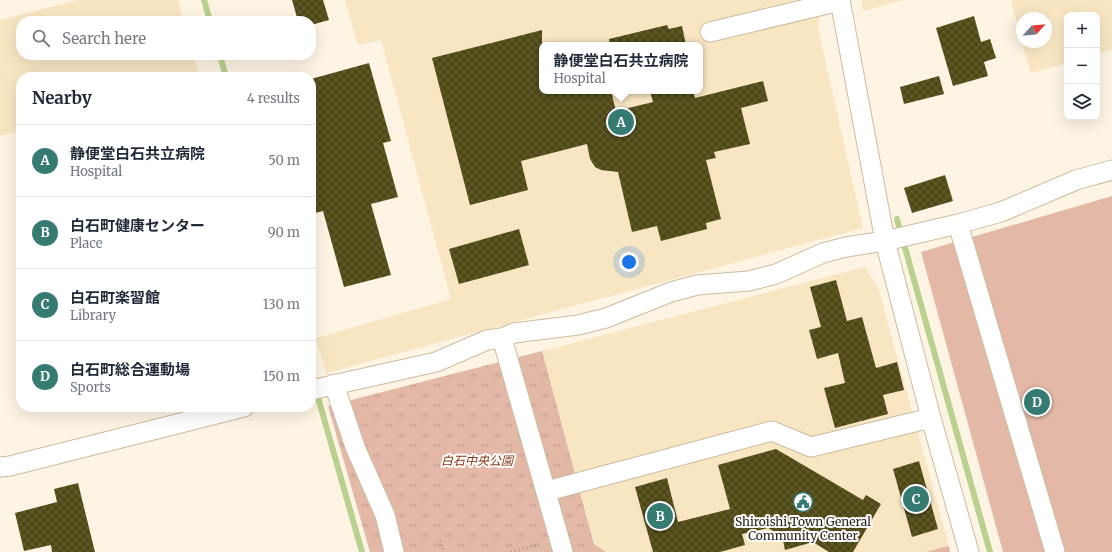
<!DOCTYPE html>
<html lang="en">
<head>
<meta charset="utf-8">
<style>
	:root { --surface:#fff; --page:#f2f2f3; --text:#1f2937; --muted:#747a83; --line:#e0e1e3; --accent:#357b72 }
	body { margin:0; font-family:Merriweather,"Noto Sans JP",serif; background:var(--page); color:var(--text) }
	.controls { position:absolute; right:12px; top:12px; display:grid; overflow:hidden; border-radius:8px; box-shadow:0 4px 16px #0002 }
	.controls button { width:36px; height:36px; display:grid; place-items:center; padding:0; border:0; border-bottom:1px solid var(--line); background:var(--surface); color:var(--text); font:20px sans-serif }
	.compass { position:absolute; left:1016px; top:12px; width:36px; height:36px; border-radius:50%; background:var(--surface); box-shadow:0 4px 16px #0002; rotate:64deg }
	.you { position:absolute; left:629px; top:262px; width:14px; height:14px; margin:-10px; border:3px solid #fff; border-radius:50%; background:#1a73e8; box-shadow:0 0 0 6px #1a73e833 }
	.badge { display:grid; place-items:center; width:26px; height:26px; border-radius:50%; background:var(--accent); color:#fff; font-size:13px; font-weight:700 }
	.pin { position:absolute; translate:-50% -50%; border:2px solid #fff; box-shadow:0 1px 4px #0006 }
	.popup { position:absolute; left:539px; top:42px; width:164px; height:52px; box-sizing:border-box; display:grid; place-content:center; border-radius:8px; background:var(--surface); filter:drop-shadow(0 1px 3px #0005); font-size:13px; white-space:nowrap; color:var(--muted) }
	.popup b { font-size:15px; color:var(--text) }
	.popup::after { content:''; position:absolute; left:50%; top:100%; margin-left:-8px; border:8px solid transparent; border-top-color:var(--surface) }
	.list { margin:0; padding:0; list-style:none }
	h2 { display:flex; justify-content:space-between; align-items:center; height:52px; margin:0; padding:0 16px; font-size:17px }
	h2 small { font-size:13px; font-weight:400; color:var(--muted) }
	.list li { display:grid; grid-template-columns:26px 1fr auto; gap:12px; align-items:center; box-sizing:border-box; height:72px; padding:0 16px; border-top:1px solid var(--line) }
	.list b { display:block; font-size:15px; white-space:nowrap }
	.list p { margin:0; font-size:13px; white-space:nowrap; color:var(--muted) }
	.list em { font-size:13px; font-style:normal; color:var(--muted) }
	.icon { flex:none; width:22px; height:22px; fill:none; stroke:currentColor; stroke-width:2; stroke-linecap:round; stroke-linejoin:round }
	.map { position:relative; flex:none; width:1112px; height:552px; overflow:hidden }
	.search { position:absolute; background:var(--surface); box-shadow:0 4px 16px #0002; left:16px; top:16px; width:300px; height:44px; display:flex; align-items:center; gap:10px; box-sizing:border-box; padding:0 14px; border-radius:16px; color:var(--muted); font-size:15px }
	.panel { position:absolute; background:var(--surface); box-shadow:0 4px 16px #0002; left:16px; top:72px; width:300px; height:340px; border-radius:16px }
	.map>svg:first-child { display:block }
	.built { fill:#f8e6c3; fill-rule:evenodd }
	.park { fill:url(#park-tufts) }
	.pitch { fill:#e3b8a7 }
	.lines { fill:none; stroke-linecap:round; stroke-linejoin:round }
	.stream { stroke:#bad08f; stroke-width:6 }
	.building { fill:url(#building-cross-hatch) }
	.minor-casing { stroke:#cbbca1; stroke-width:21 }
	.path { stroke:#9e9789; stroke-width:2.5; stroke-dasharray:1 3; stroke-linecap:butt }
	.minor { stroke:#fff; stroke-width:19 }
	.labels { text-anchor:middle; stroke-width:4; stroke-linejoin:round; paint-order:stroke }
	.park-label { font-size:12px; font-style:italic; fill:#873812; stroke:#fff }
	.poi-label { font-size:12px; fill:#292419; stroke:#fff }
</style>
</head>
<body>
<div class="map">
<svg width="1112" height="552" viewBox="0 0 1112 552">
	<defs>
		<pattern id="park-tufts" width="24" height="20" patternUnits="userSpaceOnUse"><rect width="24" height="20" fill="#e3b8a7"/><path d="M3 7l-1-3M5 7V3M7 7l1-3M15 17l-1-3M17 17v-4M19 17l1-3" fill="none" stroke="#c39e8f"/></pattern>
		<pattern id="building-cross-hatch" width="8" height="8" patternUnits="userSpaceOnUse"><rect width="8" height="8" fill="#4e4915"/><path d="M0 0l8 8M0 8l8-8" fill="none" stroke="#656036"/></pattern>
	</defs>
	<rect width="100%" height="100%" fill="#fdf4e3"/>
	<!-- built -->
	<g class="built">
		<polygon points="78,0 178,0 183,21 21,21 21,55 193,55 199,77 21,77 21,131 0,136 0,20"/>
		<path d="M345,0H820L818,29L863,228L326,373L316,338L451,299L381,40L358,45ZM542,45H700V91H542Z"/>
		<polygon points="861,0 903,0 863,11"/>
		<polygon points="1011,0 1112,0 1112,50 1097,54 1097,15 1067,15 1067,63 1031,73 1022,42 1046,42 1046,18 1022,18 1022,41"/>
		<polygon points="865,267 878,287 949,546 926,552 606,552 595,545 542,351"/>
	</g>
	<!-- park -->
	<g class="park">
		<polygon points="542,351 594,544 606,552 370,552 328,406"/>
		<polygon points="949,546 950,552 926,552 948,546"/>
	</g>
	<!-- pitch -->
	<polygon class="pitch" points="1112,196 1112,552 1003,552 921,252"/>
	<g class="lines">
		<!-- stream -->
		<g class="stream">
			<polyline points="204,0 210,21"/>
			<polyline points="220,55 226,77"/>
			<polyline points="897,219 990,552"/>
			<polyline points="311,373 362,552"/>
		</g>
	</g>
	<!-- building -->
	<g class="building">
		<polygon points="292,0 323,0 329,20 311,25 311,21 298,21"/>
		<polygon points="974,16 981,42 990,39 996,58 984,62 988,76 953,86 936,28"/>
		<polygon points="667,25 669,29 682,26 686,45 610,45 609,39"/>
		<polygon points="542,30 542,91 611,91 616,111 653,102 650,91 693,91 695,98 763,81 768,101 741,108 750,144 714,152 716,158 706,160 721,219 706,223 707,229 661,241 657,226 632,232 618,172 601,170 595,167 590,159 587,144 521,161 528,190 470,205 432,58"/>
		<polygon points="369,63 391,141 383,143 398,197 371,204 391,275 344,287 323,211 311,214 311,79"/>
		<polygon points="939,76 944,94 904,104 900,87"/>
		<polygon points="945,175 953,201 912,213 904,188"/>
		<polygon points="519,229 529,265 459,284 449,249"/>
		<polygon points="836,280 847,321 862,317 876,368 897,362 904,390 883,395 888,414 835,428 824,388 845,383 838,353 817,359 809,330 821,327 810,287"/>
		<polygon points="776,449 863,500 866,495 881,504 853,552 829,552 813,542 785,550 782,536 768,528 742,534 745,545 720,552 653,552 635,487 667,478 678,522 730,509 718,465"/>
		<polygon points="919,461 938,529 912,537 893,469"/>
		<polygon points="78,483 95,552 52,552 51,545 24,551 15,513 57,502 54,489"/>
	</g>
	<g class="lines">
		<!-- minor casing -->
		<g class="minor-casing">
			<g id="minor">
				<polyline points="840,0 885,241 931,418 969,552"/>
				<polyline points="710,32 840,1"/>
				<polyline points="958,224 1055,552"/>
				<polyline points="502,338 563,552"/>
				<polyline points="334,384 355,447 385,515 394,552"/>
				<polyline points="311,390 436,362 487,340 502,338 514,333 578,325 606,318 671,292 697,285 749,281 776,274 823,253 846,247 885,241 958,224 1001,212 1076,180 1112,170"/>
				<polyline points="0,467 10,466 244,407"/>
				<polyline points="547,491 772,431 811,447 931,418"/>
			</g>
		</g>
		<!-- path -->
		<g class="path">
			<polyline points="507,452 514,450"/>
			<polyline points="440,541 444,552"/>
			<polyline points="511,552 541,544"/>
		</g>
		<!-- minor -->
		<use href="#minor" class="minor"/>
	</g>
	<!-- icons -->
	<defs>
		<g id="civic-ring" transform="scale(1)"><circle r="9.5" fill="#fff" stroke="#357b72" stroke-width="1.5"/><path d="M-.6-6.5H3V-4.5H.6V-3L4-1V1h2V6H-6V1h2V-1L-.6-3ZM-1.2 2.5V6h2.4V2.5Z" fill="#357b72"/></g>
	</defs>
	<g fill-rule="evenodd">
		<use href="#civic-ring" x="803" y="502"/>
	</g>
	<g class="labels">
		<!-- park labels -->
		<g class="park-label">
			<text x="477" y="465">白石中央公園</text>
		</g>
		<!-- poi labels -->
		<g class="poi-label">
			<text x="803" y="526">Shiroishi Town General<tspan x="803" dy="14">Community Center</tspan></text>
		</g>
	</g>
</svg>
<div class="controls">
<button>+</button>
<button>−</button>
<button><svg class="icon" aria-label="layers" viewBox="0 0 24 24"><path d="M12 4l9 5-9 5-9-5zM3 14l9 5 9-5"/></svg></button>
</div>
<svg class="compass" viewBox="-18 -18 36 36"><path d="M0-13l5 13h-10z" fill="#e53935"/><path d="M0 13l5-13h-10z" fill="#747a83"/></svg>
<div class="you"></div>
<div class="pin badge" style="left:621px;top:122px">A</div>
<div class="popup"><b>静便堂白石共立病院</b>Hospital</div>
<div class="pin badge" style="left:660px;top:516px">B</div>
<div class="pin badge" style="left:916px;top:499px">C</div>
<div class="pin badge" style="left:1037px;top:402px">D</div>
<div class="search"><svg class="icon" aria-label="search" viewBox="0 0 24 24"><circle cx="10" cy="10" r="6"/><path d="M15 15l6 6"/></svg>Search here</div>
<section class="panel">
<h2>Nearby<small>4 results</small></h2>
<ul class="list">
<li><span class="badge">A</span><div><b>静便堂白石共立病院</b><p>Hospital</p></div><em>50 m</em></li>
<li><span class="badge">B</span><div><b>白石町健康センター</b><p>Place</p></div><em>90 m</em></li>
<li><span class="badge">C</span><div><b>白石町楽習館</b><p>Library</p></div><em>130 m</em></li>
<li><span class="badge">D</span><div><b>白石町総合運動場</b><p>Sports</p></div><em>150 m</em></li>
</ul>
</section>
</div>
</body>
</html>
